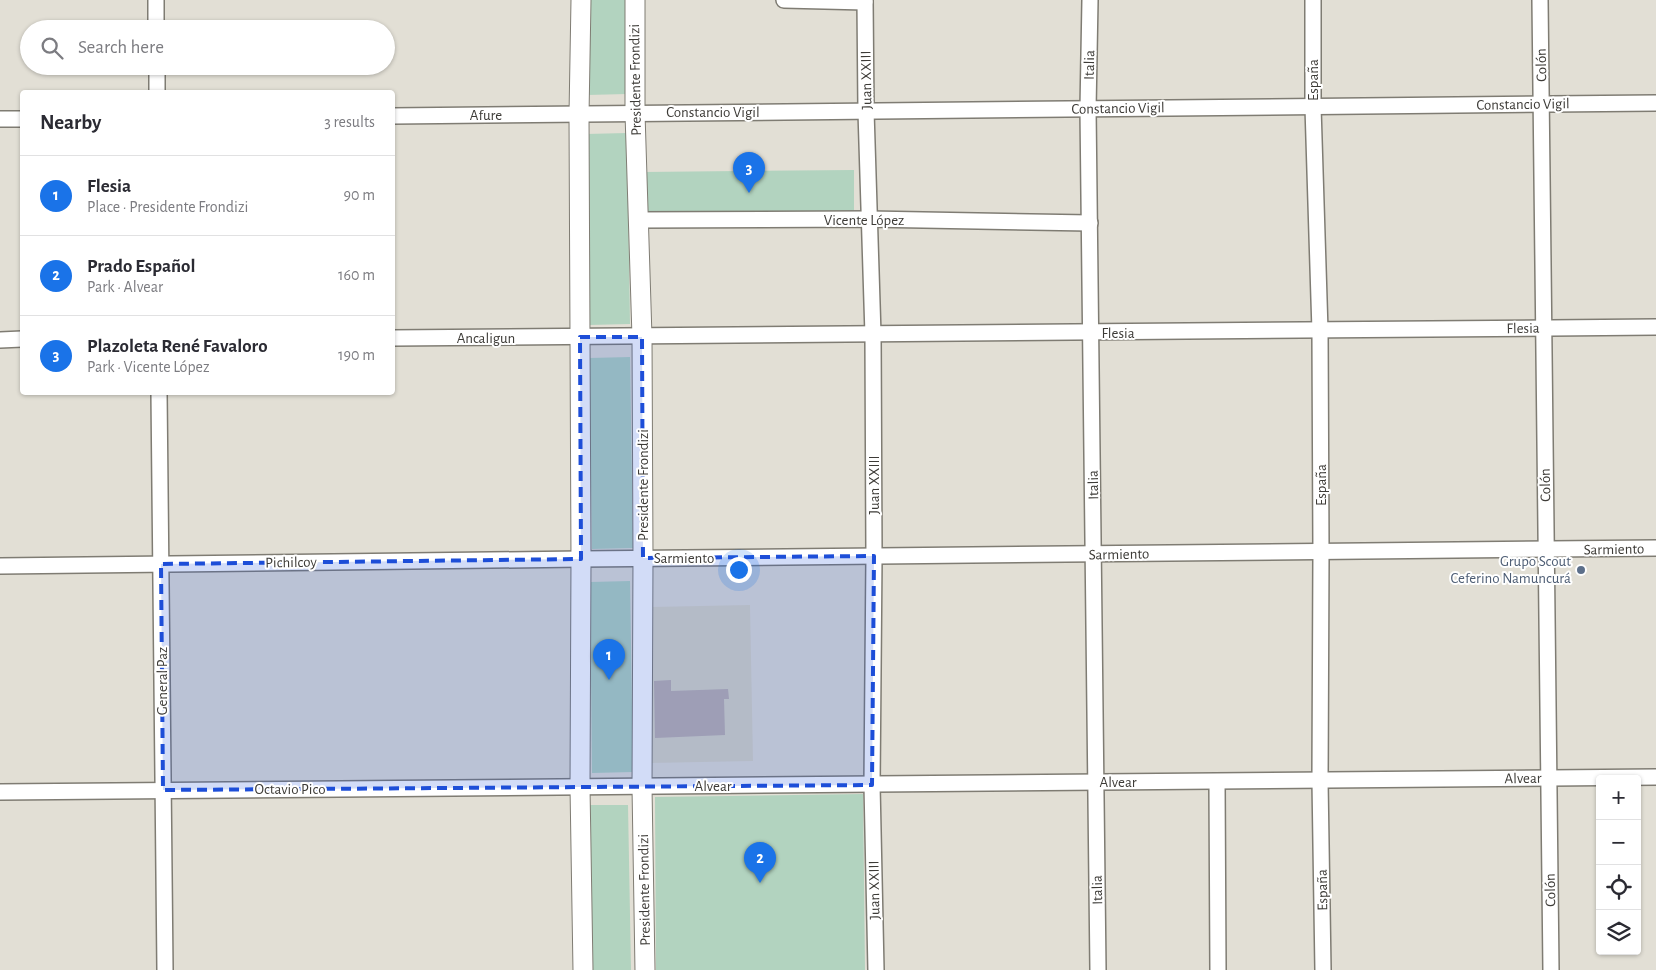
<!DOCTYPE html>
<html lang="en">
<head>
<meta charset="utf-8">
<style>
	:root { --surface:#fff; --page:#f7f7f7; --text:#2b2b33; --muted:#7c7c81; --line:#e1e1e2; --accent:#1a73e8 }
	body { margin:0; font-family:"Alegreya Sans",sans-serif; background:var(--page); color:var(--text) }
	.controls { position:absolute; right:15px; bottom:15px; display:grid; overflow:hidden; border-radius:5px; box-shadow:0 1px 4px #0004 }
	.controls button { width:45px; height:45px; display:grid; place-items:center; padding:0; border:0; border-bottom:1px solid var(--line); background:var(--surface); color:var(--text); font:25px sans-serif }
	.you { position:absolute; left:738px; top:569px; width:18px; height:18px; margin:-12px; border:4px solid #fff; border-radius:50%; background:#1a73e8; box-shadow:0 0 0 8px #1a73e833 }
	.badge { display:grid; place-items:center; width:32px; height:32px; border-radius:50%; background:var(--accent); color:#fff; font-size:16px; font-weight:700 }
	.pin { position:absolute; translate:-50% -41px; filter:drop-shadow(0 1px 2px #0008) }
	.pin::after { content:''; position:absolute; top:26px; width:18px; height:15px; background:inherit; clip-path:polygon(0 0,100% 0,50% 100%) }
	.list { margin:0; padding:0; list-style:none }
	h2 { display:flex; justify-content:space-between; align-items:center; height:65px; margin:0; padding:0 20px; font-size:21px }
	h2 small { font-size:16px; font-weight:400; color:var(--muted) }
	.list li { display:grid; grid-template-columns:32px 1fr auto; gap:15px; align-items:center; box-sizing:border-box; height:80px; padding:0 20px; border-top:1px solid var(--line) }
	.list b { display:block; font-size:19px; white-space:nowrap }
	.list p { margin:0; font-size:16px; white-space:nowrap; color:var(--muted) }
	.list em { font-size:16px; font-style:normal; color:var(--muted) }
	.icon { flex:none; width:28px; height:28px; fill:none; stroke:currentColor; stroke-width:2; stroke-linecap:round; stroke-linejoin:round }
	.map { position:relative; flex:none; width:1656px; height:970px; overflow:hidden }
	.search { position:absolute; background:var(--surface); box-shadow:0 1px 4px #0004; left:20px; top:20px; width:375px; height:55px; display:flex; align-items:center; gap:12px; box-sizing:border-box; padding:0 18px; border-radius:28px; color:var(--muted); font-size:19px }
	.panel { position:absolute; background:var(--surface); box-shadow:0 1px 4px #0004; left:20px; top:90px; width:375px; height:305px; border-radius:5px }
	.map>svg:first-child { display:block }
	.built { fill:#dad6c4 }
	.green { fill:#b2d3bf }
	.building { fill:#beb2ae }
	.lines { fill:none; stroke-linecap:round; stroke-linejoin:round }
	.minor-casing { stroke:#7f7c73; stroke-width:18 }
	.major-casing { stroke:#7f7c73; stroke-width:21 }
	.minor { stroke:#fff; stroke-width:15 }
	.major { stroke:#fff; stroke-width:19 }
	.marked { fill:#1d4ed8; fill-opacity:0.2; stroke:#1d4ed8; stroke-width:4; stroke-dasharray:10 6; stroke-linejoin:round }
	.service-dot { fill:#5c6f8a; stroke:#fff; stroke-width:2 }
	.labels { text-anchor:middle; stroke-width:4; stroke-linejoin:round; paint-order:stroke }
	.street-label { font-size:15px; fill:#3d3b37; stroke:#fff }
	.service-label { font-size:15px; fill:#4e5e75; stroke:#fff; text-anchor:end }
</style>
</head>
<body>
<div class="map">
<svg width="1656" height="970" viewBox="0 0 1656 970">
	<rect width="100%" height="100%" fill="#e2dfd5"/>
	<!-- built -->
	<polygon class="built" points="750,605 753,761 650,763 651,607"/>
	<!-- green -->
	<g class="green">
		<polygon points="585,0 626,0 627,94 587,95"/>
		<polygon points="627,133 630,324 589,325 586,134"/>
		<polygon points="854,170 854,213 643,215 643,172"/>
		<polygon points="630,357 633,548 592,549 589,358"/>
		<polygon points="630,581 633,772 592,773 590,582"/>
		<polygon points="863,794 865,970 656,970 655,797"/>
		<polygon points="588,805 628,805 631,970 590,970"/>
	</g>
	<!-- building -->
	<polygon class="building" points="671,680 671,691 728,689 729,699 724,699 725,735 655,738 654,681"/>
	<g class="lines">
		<!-- minor casing -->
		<g class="minor-casing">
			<g id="minor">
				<polyline points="156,0 156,29"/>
				<polyline points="784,0 865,2"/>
				<polyline points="865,0 866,111 873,335 874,556 872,785 876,970"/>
				<polyline points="1090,0 1088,109 1098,970"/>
				<polyline points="1313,0 1313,107 1320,331 1321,552 1320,781 1323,970"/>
				<polyline points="1540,0 1551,970"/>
				<polyline points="157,66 157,92"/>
				<polyline points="392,116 1656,103"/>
				<polyline points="0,119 22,119"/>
				<polyline points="638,220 869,219 1090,223"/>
				<polyline points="392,338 1656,327"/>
				<polyline points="0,340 22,339"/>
				<polyline points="159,392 165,970"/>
				<polyline points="0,566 581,559 1656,548"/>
				<polyline points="1217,782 1218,970"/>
				<polyline points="0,792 1656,777"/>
			</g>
		</g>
		<!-- major casing -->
		<g class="major-casing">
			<g id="major">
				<polyline points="581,0 579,115 581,559 580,787 583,970"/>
				<polyline points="635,0 635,113 642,337 643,558 642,787 645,970"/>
			</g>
		</g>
		<!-- minor -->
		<use href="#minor" class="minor"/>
		<!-- major -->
		<use href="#major" class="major"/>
	</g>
	<!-- marked area -->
	<path class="marked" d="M580,337H642L643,558L874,556L872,785L163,790L161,564L581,559Z"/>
	<!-- markers -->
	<circle class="service-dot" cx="1581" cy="570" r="5"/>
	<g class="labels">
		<!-- street labels -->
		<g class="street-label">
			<text transform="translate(1089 65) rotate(-89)" y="5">Italia</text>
			<text transform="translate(1541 65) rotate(-91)" y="5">Colón</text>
			<text transform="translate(635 80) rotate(-91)" y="5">Presidente Frondizi</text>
			<text transform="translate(866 80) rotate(-91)" y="5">Juan XXIII</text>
			<text transform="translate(1313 80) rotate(-90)" y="5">España</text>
			<text transform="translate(1523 104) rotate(-1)" y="5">Constancio Vigil</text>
			<text transform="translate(1118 108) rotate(-1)" y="5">Constancio Vigil</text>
			<text x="713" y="117">Constancio Vigil</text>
			<text x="486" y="120">Afure</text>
			<text x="864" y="225">Vicente López</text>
			<text transform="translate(1523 328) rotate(-1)" y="5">Flesia</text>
			<text x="1118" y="338">Flesia</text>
			<text x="486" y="343">Ancaligun</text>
			<text transform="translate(643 485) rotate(-90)" y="5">Presidente Frondizi</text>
			<text transform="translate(874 485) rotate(-90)" y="5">Juan XXIII</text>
			<text transform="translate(1093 485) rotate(-91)" y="5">Italia</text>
			<text transform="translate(1321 485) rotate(-90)" y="5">España</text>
			<text transform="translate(1545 485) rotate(-91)" y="5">Colón</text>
			<text transform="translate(1614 549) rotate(-1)" y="5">Sarmiento</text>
			<text transform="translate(1119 554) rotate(-1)" y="5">Sarmiento</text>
			<text x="684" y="563">Sarmiento</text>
			<text transform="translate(291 562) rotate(-1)" y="5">Pichilcoy</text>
			<text transform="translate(162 681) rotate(-90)" y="5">General Paz</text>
			<text transform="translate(1523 778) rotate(-1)" y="5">Alvear</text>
			<text x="1118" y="787">Alvear</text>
			<text x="713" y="791">Alvear</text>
			<text x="290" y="794">Octavio Pico</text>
			<text transform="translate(644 890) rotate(-91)" y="5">Presidente Frondizi</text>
			<text transform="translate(874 890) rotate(-91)" y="5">Juan XXIII</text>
			<text transform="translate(1097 890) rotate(-91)" y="5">Italia</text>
			<text transform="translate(1322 890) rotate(-91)" y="5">España</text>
			<text transform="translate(1550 890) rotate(-91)" y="5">Colón</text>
		</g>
		<!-- service labels -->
		<g class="service-label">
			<text x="1571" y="566">Grupo Scout<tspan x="1571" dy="17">Ceferino Namuncurá</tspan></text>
		</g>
	</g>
</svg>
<div class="controls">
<button>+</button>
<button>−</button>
<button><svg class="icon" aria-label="locate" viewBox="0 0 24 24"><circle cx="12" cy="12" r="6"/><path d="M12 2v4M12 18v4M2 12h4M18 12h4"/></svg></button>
<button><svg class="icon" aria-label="layers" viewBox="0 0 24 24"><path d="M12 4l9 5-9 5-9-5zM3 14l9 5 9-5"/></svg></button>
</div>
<div class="you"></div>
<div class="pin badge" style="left:609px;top:680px">1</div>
<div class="pin badge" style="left:760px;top:883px">2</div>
<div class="pin badge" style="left:749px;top:193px">3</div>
<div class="search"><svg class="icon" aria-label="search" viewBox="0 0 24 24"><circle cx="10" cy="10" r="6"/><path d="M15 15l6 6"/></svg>Search here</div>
<section class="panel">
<h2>Nearby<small>3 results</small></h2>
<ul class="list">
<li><span class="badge">1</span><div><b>Flesia</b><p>Place · Presidente Frondizi</p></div><em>90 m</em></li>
<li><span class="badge">2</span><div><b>Prado Español</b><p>Park · Alvear</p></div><em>160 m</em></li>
<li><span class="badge">3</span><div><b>Plazoleta René Favaloro</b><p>Park · Vicente López</p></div><em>190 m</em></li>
</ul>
</section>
</div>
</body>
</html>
